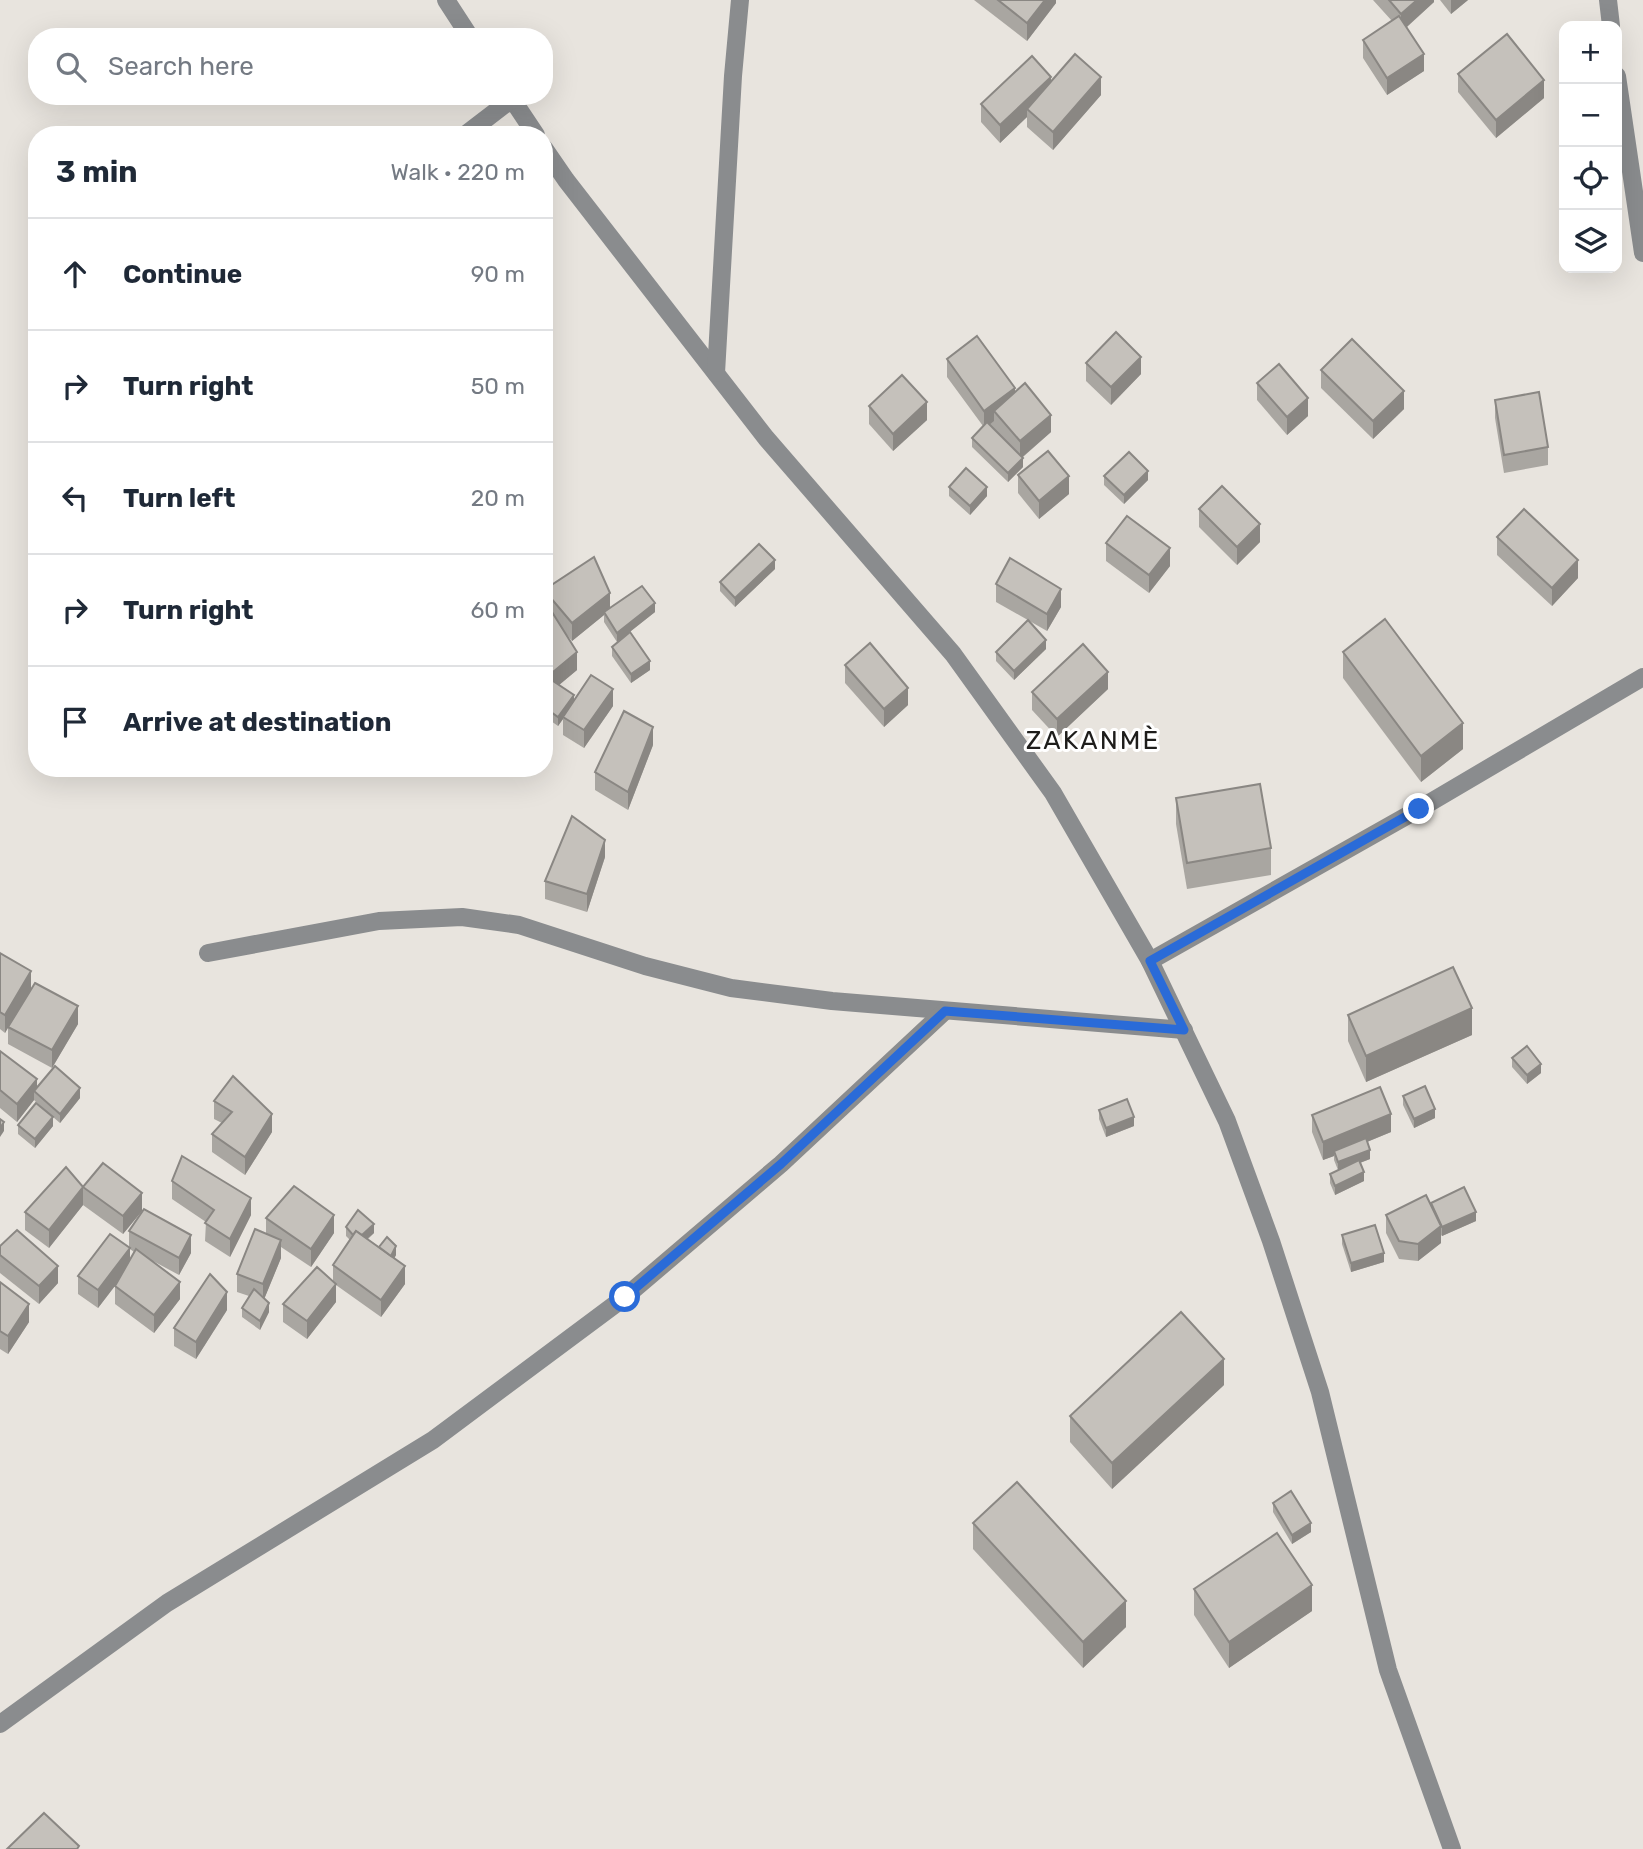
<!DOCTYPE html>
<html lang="en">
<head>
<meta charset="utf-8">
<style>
	:root { --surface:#fff; --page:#f6f6f7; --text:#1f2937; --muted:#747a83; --line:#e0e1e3 }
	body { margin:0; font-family:Rubik,sans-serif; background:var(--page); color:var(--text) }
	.controls { position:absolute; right:21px; top:21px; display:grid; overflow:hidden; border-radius:14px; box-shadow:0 7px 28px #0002 }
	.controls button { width:63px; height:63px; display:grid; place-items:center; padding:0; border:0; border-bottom:2px solid var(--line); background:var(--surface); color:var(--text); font:35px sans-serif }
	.stop { position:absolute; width:21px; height:21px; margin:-16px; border:5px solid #2a6bd8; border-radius:50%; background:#fff }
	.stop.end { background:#2a6bd8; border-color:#fff; box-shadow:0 2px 7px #0008 }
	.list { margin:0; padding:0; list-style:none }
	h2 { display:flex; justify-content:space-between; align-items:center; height:91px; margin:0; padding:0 28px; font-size:30px }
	h2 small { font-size:23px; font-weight:400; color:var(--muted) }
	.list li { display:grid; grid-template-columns:46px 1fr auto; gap:21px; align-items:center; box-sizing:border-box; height:112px; padding:0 28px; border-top:2px solid var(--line) }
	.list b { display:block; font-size:26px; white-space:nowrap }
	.list em { font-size:23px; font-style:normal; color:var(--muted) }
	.icon { flex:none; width:38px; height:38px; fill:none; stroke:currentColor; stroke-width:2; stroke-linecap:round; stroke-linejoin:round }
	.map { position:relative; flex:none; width:1643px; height:1849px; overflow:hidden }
	.search { position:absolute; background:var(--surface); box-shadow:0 7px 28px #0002; left:28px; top:28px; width:525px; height:77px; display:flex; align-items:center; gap:18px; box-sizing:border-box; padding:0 24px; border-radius:28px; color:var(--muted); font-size:26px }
	.panel { position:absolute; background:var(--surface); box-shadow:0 7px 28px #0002; left:28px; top:126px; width:525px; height:651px; border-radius:28px }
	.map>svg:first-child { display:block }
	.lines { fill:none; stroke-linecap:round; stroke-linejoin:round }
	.minor { stroke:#8a8c8e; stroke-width:18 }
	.wall { fill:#a9a6a1; fill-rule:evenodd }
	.shaded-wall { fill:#8a8783 }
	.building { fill:#c5c1bb; stroke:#8a8783; stroke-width:2 }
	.route { stroke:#2a6bd8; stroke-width:9 }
	.labels { text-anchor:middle; stroke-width:6; stroke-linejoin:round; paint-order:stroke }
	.quarter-label { font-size:26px; letter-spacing:2px; fill:#1e1d1b; stroke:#fff }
</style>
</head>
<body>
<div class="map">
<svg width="1643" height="1849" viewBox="0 0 1643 1849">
	<rect width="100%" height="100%" fill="#e8e4de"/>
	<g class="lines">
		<!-- minor -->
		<g class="minor">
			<polyline points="446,0 470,37"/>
			<polyline points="1608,0 1611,26"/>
			<polyline points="1617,76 1643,253"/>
			<polyline points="510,96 536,135"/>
			<polyline points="465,135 512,99"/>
			<polyline points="544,148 566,180 766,438 953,654 1053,793 1150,961 1227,1121 1271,1241 1320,1392 1388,1670 1452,1849"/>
			<polyline points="716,373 733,76 740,0"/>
			<polyline points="208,953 379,921 462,917 519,925 645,966 731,988 832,1001 1184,1030"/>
			<polyline points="1150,961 1419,809 1643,677"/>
			<polyline points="0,1724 167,1603 433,1440 625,1297 781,1164 945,1011"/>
		</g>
	</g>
	<!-- wall -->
	<g class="wall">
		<polygon points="974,0 1056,0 1056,3 1027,41"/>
		<polygon points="1373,0 1434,0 1434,2 1407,27 1424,71 1387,95 1363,58 1363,40 1392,21"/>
		<polygon points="1440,0 1468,0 1451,14"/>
		<polygon points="1458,74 1544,98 1496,138 1458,92"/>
		<polygon points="1051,82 1101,95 1053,150 1027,127 1027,117 1000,143 981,122 981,104"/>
		<polygon points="947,359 1015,392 1051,432 1023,457 1023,467 1008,482 972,447 972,438 983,426 947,377"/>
		<polygon points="1086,363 1141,374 1111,405 1086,381"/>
		<polygon points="1321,370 1404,409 1373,439 1321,388"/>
		<polygon points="1257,383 1308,416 1287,435 1257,400"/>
		<polygon points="1495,400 1548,447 1548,465 1504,473 1495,418"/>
		<polygon points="869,406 927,420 893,451 869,424"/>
		<polygon points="1018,475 1069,494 1039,519 1018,493"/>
		<polygon points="1104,476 1148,480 1124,504 1104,485"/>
		<polygon points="949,487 987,496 970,515 949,496"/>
		<polygon points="1199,509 1260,542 1237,565 1199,527"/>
		<polygon points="1497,537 1578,578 1552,606 1497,555"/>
		<polygon points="1106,543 1170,566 1149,593 1106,561"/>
		<polygon points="775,569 735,607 720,591 720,582"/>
		<polygon points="996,584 1061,607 1047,631 996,602"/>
		<polygon points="544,590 610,609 655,612 617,642 604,622 604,615 572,641 567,635 577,670 559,685 574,701 613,706 584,748 563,735 563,719 558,726 544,716"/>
		<polygon points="612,647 650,670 631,683 612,656"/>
		<polygon points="1046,649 1014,680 996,661 996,652"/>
		<polygon points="1343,652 1463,749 1421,782 1343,678"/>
		<polygon points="845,665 908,705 884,727 845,683"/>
		<polygon points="1108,689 1057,737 1032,710 1032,692"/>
		<polygon points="653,745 628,810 595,790 595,772"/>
		<polygon points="1176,798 1271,848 1271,875 1187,889 1176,824"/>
		<polygon points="605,857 587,912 545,899 545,881"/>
		<polygon points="0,953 31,989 78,1024 52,1068 8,1044 8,1027 5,1033 0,1029"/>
		<polygon points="1348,1015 1472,1035 1366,1082 1348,1041"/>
		<polygon points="0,1051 37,1088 80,1098 60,1123 53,1117 53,1126 35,1148 18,1134 18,1125 48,1113 34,1100 17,1122 0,1108"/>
		<polygon points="1512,1058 1541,1073 1527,1084 1512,1067"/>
		<polygon points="1403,1096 1435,1118 1414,1128 1403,1105"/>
		<polygon points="214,1101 272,1132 245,1175 212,1152 212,1134 222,1123 214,1119"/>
		<polygon points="1099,1110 1134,1126 1106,1137 1099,1119"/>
		<polygon points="1312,1115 1391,1132 1367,1142 1370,1159 1360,1163 1364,1181 1335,1195 1330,1183 1330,1174 1338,1170 1334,1160 1334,1156 1323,1160 1312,1132"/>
		<polygon points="172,1181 251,1215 230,1257 205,1241 206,1222 172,1199"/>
		<polygon points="83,1187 142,1211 123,1234 83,1205 49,1248 25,1230 25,1212"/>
		<polygon points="1386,1215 1476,1221 1442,1236 1441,1235 1441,1243 1418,1261 1399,1259 1386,1233"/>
		<polygon points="266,1218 334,1233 311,1267 281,1247 281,1258 264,1299 269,1312 260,1330 242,1317 242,1308 249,1296 237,1292 237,1274 266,1234"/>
		<polygon points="346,1227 374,1233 368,1239 379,1247 396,1255 394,1258 405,1284 381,1317 336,1285 336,1302 307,1339 283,1322 283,1304 333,1282 333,1265 350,1240 346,1236"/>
		<path d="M129,1231L191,1253L179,1275L153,1261L180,1299L154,1333L115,1304V1286L98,1308L78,1294V1276L129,1247ZM130,1249L134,1252L130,1260Z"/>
		<polygon points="1342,1235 1384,1262 1351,1272 1342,1244"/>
		<polygon points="0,1246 58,1283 39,1304 0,1273"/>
		<polygon points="0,1282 29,1322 8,1354 0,1349"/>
		<polygon points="227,1310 196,1359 174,1346 174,1328"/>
		<polygon points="1224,1385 1112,1489 1070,1442 1070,1416"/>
		<polygon points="1273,1503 1311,1532 1292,1544 1273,1512"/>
		<polygon points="973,1523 1126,1627 1083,1668 973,1549"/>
		<polygon points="1194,1589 1312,1611 1229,1668 1194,1615"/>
	</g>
	<!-- shaded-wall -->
	<g class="shaded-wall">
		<polygon points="1045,0 1056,0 1056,3 1027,41 1027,23"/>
		<polygon points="1417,0 1434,0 1434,2 1401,32 1401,14"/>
		<polygon points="1451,0 1468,0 1451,14"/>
		<polygon points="1424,54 1424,71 1387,95 1387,78"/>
		<polygon points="1051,77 1051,95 1027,109 1027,117 1000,143 1000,125"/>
		<polygon points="1101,77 1101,95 1053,150 1053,132"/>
		<polygon points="1544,80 1544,98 1496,138 1496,120"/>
		<polygon points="1141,357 1141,374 1111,405 1111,387"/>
		<polygon points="1015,388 1015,406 994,411 994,421 984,429 984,411"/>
		<polygon points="1404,391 1404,409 1373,439 1373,421"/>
		<polygon points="1308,398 1308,416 1287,435 1287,417"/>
		<polygon points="927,402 927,420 893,451 893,434"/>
		<polygon points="1051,415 1051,432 1020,459 1020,441"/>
		<polygon points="1023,458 1023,467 1008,482 1008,473"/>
		<polygon points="1148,471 1148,480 1124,504 1124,495"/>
		<polygon points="1069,476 1069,494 1039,519 1039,501"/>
		<polygon points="987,487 987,496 970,515 970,506"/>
		<polygon points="1260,524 1260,542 1237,565 1237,547"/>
		<polygon points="1170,548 1170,566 1149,593 1149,575"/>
		<polygon points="775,560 775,569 735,607 735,598"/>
		<polygon points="1578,560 1578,578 1552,606 1552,588"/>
		<polygon points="1061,589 1061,607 1047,631 1047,614"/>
		<polygon points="610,593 610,610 604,612 604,615 572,641 572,623"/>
		<polygon points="655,603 655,612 617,642 617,633"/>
		<polygon points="1046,640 1046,649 1014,680 1014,671"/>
		<polygon points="577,652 577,670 553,690 553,672"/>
		<polygon points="650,661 650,670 631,683 631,674"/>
		<polygon points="1108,672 1108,689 1057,737 1057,719"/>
		<polygon points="908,688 908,705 884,727 884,709"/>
		<polygon points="613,689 613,706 584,748 584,730"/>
		<polygon points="574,695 574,704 563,717 563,719 558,726 558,717"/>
		<polygon points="1463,723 1463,749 1421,782 1421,756"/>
		<polygon points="653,727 653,745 628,810 628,792"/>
		<polygon points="605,840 605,857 587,912 587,894"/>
		<polygon points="31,971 31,989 5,1033 5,1015"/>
		<polygon points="78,1006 78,1024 52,1068 52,1050"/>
		<polygon points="1472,1008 1472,1035 1366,1082 1366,1056"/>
		<polygon points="1541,1064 1541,1073 1527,1084 1527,1075"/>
		<polygon points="37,1079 37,1094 34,1091 34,1100 17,1122 17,1104"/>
		<polygon points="80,1088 80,1098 60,1123 60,1114"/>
		<polygon points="1435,1109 1435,1118 1414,1128 1414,1119"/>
		<polygon points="272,1114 272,1132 245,1175 245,1157"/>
		<polygon points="1391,1114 1391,1132 1335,1155 1334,1151 1334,1156 1323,1160 1323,1142"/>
		<polygon points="53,1117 53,1126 35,1148 35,1139"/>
		<polygon points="1134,1117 1134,1126 1106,1137 1106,1128"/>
		<polygon points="4,1122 4,1131 0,1137 0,1128"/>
		<polygon points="1370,1150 1370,1159 1338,1171 1338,1162"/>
		<polygon points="1364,1172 1364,1181 1335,1195 1335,1186"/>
		<polygon points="83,1187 83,1205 49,1248 49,1230"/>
		<polygon points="142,1193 142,1211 123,1234 123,1216"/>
		<polygon points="251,1198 251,1215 230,1257 230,1239"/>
		<polygon points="1476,1212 1476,1221 1442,1236 1442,1227"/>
		<polygon points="334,1215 334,1233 311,1267 311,1249"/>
		<polygon points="374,1224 374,1233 356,1248 356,1239"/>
		<polygon points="1441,1226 1441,1243 1418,1261 1418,1244"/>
		<polygon points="191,1235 191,1253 179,1275 179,1258"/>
		<polygon points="281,1240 281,1258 263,1302 263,1284"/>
		<polygon points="396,1246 396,1255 390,1267 390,1258"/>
		<polygon points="130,1248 130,1266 98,1308 98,1290"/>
		<polygon points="1384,1253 1384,1262 1351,1272 1351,1263"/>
		<polygon points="58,1266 58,1283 39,1304 39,1286"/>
		<polygon points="405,1266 405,1284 381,1317 381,1300"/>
		<polygon points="180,1282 180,1299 154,1333 154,1315"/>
		<polygon points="336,1284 336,1302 307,1339 307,1321"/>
		<polygon points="227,1292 227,1310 196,1359 196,1342"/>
		<polygon points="269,1303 269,1312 260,1330 260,1321"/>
		<polygon points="29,1304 29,1322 8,1354 8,1336"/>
		<polygon points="1224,1359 1224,1385 1112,1489 1112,1463"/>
		<polygon points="1311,1523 1311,1532 1292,1544 1292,1535"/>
		<polygon points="1312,1585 1312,1611 1229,1668 1229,1642"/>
		<polygon points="1126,1601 1126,1627 1083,1668 1083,1642"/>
	</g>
	<!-- building -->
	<g class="building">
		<polygon points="998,0 1045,0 1027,23"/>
		<polygon points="1389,0 1417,0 1401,14"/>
		<polygon points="1399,16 1424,54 1387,78 1363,40"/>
		<polygon points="1507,34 1544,80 1496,120 1458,74"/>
		<polygon points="1075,54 1101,77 1053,132 1027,109"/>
		<polygon points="1032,56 1051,77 1000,125 981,104"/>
		<polygon points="1116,332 1141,357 1111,387 1086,363"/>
		<polygon points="977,336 1015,388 984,411 947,359"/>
		<polygon points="1352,339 1404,391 1373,421 1321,370"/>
		<polygon points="1279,364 1308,398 1287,417 1257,383"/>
		<polygon points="902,375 927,402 893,434 869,406"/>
		<polygon points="1025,383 1051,415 1020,441 994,411"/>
		<polygon points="1539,392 1548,447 1504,455 1495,400"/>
		<polygon points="987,422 1023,458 1008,473 972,438"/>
		<polygon points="1048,451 1069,476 1039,501 1018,475"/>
		<polygon points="1129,452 1148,471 1124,495 1104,476"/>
		<polygon points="966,468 987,487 970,506 949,487"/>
		<polygon points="1222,486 1260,524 1237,547 1199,509"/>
		<polygon points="1524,509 1578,560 1552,588 1497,537"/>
		<polygon points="1127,516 1170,548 1149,575 1106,543"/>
		<polygon points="759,544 775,560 735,598 720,582"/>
		<polygon points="594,557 610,593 572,623 544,590"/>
		<polygon points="1010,558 1061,589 1047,614 996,584"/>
		<polygon points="642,586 655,603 617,633 604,612"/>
		<polygon points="547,604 577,652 553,672 544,659 544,605"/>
		<polygon points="1385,619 1463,723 1421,756 1343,652"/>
		<polygon points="1028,620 1046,640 1014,671 996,652"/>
		<polygon points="630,632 650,661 631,674 612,647"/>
		<polygon points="870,643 908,688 884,709 845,665"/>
		<polygon points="1083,644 1108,672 1057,719 1032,692"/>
		<polygon points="544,675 574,695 558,717 544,707"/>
		<polygon points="591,675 613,689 584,730 563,717"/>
		<polygon points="624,711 653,727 628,792 595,772"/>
		<polygon points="1260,784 1271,848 1187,863 1176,798"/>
		<polygon points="572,816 605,840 587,894 545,881"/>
		<polygon points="0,953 31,971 5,1015 0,1012"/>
		<polygon points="1453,967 1472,1008 1366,1056 1348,1015"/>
		<polygon points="35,983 78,1006 52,1050 8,1027"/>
		<polygon points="1527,1046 1541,1064 1527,1075 1512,1058"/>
		<polygon points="0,1051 37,1079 17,1104 0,1090"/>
		<polygon points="55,1066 80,1088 60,1114 34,1091"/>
		<polygon points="233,1076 272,1114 245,1157 212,1134 232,1112 214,1101"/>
		<polygon points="1425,1086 1435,1109 1414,1119 1403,1096"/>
		<polygon points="1380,1087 1391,1114 1323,1142 1312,1115"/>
		<polygon points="1127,1099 1134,1117 1106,1128 1099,1110"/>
		<polygon points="36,1103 53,1117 35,1139 18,1125"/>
		<polygon points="0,1119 4,1122 0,1128"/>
		<polygon points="1366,1138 1370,1150 1338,1162 1334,1151"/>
		<polygon points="182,1156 251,1198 230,1239 205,1223 214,1210 172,1181"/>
		<polygon points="1359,1160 1364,1172 1335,1186 1330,1174"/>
		<polygon points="103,1163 142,1193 123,1216 83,1187 49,1230 25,1212 66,1167 83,1187"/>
		<polygon points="294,1186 334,1215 311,1249 266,1218"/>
		<polygon points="1464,1187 1476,1212 1442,1227 1431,1203"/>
		<polygon points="1426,1195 1441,1226 1418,1244 1399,1241 1386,1215"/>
		<polygon points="144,1209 191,1235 179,1258 129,1231"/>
		<polygon points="358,1210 374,1224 362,1235 356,1231 353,1235 346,1227"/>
		<polygon points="1375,1225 1384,1253 1351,1263 1342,1235"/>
		<polygon points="255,1229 281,1240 263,1284 237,1274"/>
		<polygon points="17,1230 58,1266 39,1286 0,1255 0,1246"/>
		<polygon points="356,1231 405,1266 381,1300 333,1265"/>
		<polygon points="110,1234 130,1248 98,1290 78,1276"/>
		<polygon points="387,1237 396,1246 391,1256 379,1247"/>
		<polygon points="136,1249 180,1282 154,1315 115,1286"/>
		<polygon points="317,1267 336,1284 307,1321 283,1304"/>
		<polygon points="210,1274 227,1292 196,1342 174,1328"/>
		<polygon points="0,1282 29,1304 8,1336 0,1331"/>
		<polygon points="254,1289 269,1303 260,1321 242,1308"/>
		<polygon points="1181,1312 1224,1359 1112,1463 1070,1416"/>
		<polygon points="1017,1482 1126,1601 1083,1642 973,1523"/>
		<polygon points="1291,1491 1311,1523 1292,1535 1273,1503"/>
		<polygon points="1277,1533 1312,1585 1229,1642 1194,1589"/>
		<polygon points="44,1813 79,1846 77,1849 7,1849"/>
	</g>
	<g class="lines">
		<!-- route -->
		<polyline class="route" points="625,1297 781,1164 945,1011 1184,1030 1150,961 1419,809"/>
	</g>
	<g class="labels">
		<!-- quarter labels -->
		<g class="quarter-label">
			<text x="1093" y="749">ZAKANMÈ</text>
		</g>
	</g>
</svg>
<div class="controls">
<button>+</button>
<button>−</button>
<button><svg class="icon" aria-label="locate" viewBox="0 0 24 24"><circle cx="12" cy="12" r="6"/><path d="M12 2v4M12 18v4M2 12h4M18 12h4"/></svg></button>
<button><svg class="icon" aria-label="layers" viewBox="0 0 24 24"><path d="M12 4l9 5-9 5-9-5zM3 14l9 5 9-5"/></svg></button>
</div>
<div class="stop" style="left:625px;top:1297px"></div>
<div class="stop end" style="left:1419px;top:809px"></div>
<div class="search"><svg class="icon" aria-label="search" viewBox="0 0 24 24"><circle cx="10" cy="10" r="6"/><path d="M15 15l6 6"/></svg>Search here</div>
<section class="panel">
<h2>3 min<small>Walk · 220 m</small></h2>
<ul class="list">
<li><svg class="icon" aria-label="ahead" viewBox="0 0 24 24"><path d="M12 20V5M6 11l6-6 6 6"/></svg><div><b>Continue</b></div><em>90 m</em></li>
<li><svg class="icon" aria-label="right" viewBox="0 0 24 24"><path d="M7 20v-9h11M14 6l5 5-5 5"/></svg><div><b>Turn right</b></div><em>50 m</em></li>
<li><svg class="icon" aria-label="left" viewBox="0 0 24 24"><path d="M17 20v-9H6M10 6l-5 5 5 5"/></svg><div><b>Turn left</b></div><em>20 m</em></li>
<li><svg class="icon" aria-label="right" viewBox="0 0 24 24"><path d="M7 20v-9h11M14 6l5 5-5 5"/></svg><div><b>Turn right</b></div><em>60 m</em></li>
<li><svg class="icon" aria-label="arrive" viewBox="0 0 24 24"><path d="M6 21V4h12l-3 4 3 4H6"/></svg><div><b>Arrive at destination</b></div></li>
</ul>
</section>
</div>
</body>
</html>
